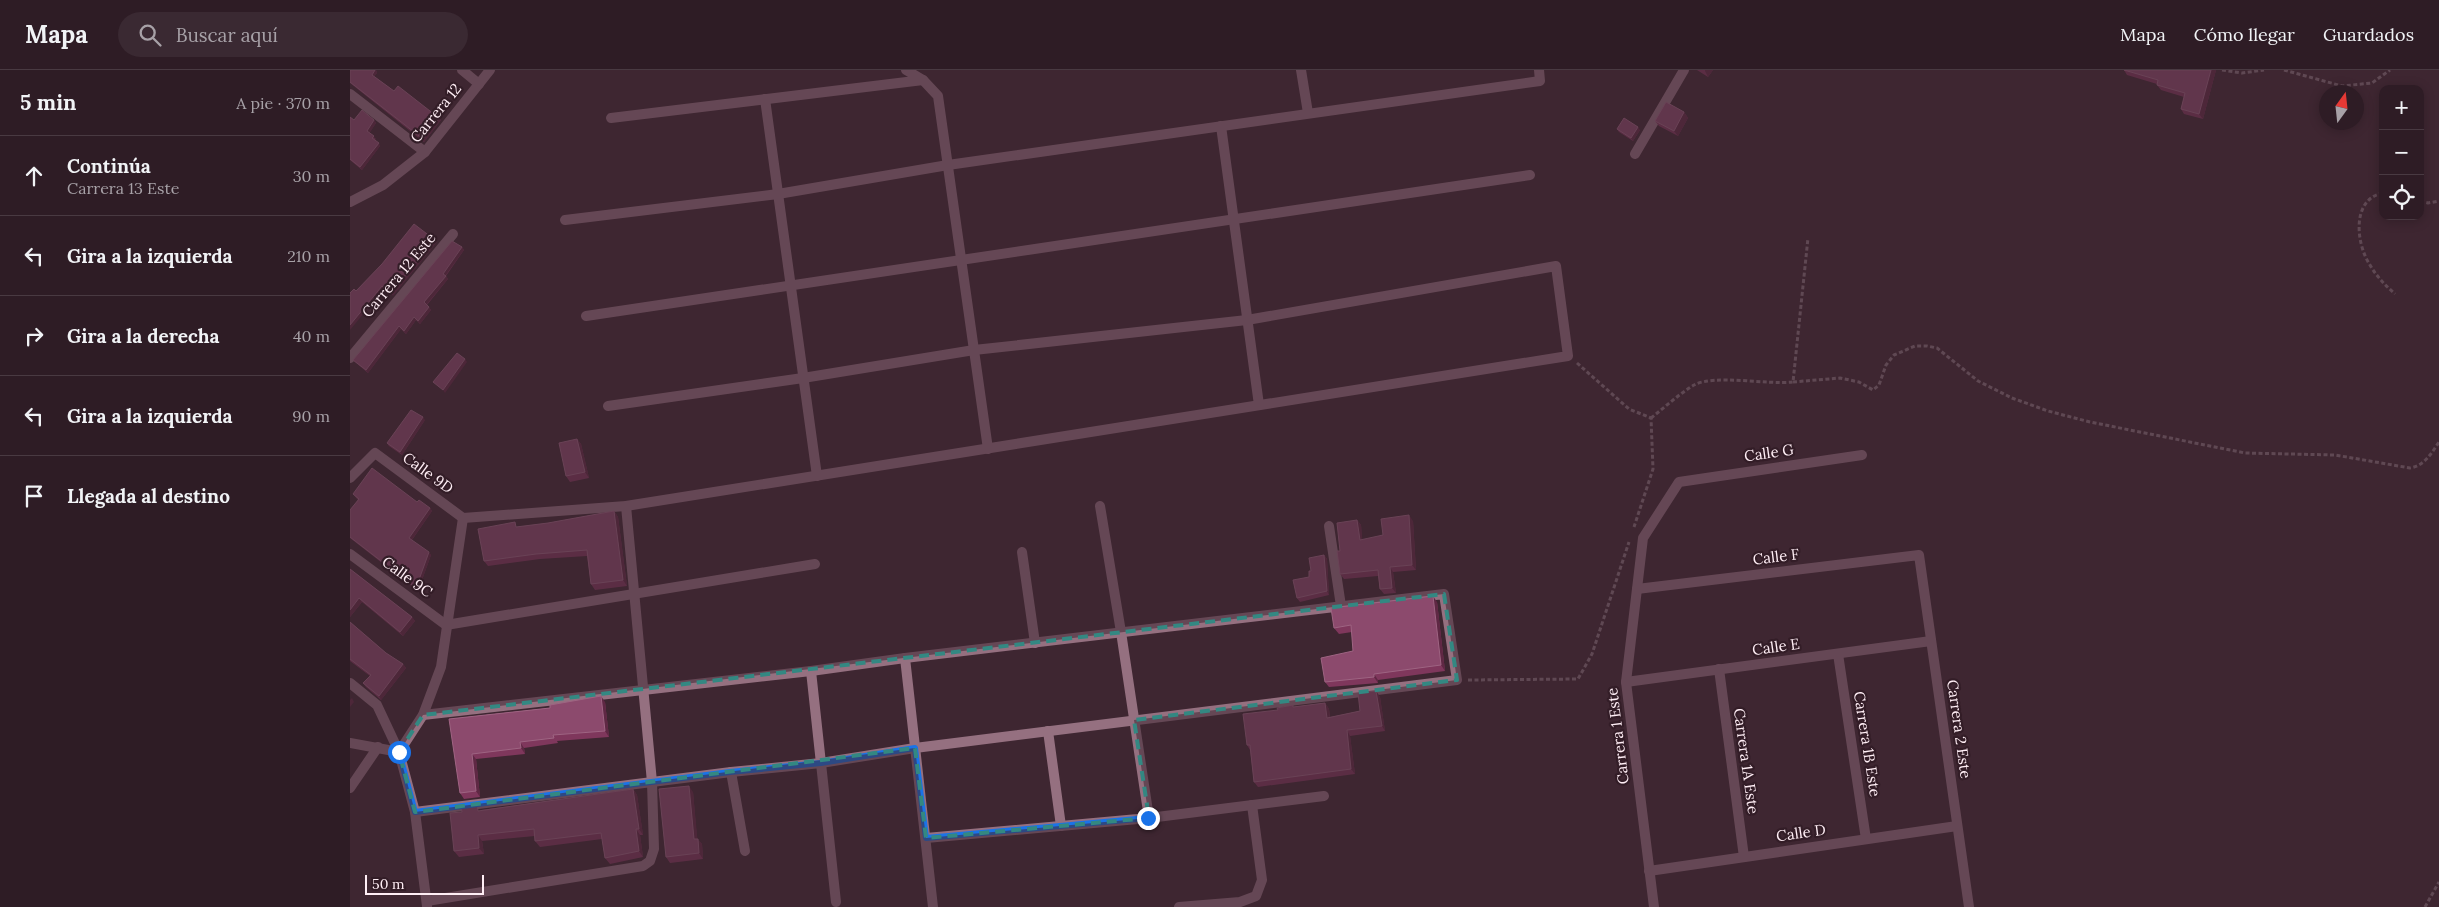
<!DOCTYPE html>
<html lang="es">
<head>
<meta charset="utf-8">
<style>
	:root { --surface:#2e1c25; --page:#3a2932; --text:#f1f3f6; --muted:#a7a1a7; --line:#493a42 }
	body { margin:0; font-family:Lora,serif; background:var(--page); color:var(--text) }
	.controls { position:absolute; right:15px; top:15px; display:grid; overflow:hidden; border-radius:10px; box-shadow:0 2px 12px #0003 }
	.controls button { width:45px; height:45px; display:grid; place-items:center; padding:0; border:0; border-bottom:1px solid var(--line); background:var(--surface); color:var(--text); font:25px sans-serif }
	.compass { position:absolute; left:1969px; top:15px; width:45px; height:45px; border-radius:50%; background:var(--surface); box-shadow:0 2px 12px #0003; rotate:15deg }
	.scale { position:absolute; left:15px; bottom:12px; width:119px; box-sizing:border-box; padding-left:5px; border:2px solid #ffeef5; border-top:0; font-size:14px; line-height:18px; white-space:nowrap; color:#ffeef5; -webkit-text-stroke:4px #331d27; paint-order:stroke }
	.stop { position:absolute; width:15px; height:15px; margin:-11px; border:4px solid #1a73e8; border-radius:50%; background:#fff }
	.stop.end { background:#1a73e8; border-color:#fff; box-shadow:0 1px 5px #0008 }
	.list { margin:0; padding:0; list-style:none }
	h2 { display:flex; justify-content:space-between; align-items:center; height:65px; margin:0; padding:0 20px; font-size:21px }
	h2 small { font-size:16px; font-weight:400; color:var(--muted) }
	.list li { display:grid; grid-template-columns:32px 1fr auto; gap:15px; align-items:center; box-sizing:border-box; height:80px; padding:0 20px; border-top:1px solid var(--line) }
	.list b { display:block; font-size:19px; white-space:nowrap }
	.list p { margin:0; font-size:16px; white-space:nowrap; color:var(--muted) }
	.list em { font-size:16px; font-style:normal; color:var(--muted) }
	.icon { flex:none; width:28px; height:28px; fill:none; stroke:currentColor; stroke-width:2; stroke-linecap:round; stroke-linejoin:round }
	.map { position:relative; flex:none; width:2089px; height:837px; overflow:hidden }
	header { display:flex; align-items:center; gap:30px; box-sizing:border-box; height:70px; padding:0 25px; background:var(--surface); border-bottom:1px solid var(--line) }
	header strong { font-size:24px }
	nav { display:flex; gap:28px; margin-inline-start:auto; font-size:18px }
	.search { width:350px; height:45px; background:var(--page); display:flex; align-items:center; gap:12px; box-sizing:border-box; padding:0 18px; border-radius:28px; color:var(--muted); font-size:19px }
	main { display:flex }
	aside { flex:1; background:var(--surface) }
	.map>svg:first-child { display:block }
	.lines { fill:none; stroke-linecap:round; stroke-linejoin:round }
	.path { stroke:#88727c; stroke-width:3; stroke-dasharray:4 2.5; stroke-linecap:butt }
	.minor { stroke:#957080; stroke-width:10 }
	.wall { fill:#7f375c }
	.shaded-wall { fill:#5f2844 }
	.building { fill:#8c4a6d; stroke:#9e6482 }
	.route { stroke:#1a73e8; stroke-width:6 }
	.marked { fill:none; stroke:#338882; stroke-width:4; stroke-dasharray:10 6; stroke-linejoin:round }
	.labels { text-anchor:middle; stroke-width:4.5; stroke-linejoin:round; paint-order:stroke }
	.street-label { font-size:15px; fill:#ffeef5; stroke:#331d27 }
</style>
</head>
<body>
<header>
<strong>Mapa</strong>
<div class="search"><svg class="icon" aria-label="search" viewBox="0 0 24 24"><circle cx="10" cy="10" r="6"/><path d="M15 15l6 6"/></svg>Buscar aquí</div>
<nav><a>Mapa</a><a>Cómo llegar</a><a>Guardados</a></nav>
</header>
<main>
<aside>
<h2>5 min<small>A pie · 370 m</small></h2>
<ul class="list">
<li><svg class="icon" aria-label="ahead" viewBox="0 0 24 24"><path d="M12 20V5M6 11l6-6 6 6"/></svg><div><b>Continúa</b><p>Carrera 13 Este</p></div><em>30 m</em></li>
<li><svg class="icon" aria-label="left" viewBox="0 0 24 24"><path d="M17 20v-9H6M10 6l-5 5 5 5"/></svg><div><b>Gira a la izquierda</b></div><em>210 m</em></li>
<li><svg class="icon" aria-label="right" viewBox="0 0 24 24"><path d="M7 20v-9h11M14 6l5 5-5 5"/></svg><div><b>Gira a la derecha</b></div><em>40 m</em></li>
<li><svg class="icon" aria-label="left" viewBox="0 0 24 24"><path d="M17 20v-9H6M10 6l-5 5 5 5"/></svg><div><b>Gira a la izquierda</b></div><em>90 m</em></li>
<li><svg class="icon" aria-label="arrive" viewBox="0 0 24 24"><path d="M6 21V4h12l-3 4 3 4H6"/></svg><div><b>Llegada al destino</b></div></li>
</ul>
</aside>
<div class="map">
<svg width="2089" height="837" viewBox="0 0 2089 837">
	<rect width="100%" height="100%" fill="#3e2631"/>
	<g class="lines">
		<!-- path -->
		<g class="path">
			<polyline points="1872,0 1892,3 1914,0"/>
			<polyline points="1934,0 1992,16 2022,13 2040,0"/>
			<path d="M2033,123C2001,129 2006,174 2020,195C2027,207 2035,215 2045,224"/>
			<polyline points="2070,131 2078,133 2089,131"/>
			<polyline points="1227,293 1279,339 1301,348 1303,399 1284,457"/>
			<path d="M1443,312L1490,308L1509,312L1523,320L1529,315L1536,295L1544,285L1565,276H1577L1587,278L1628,311L1662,328L1698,341L1740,352L1895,383L1985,385L2060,398C2074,396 2081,384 2089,372"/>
			<path d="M1301,348C1315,337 1329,324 1344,315C1364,304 1418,315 1443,312L1458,168"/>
			<polyline points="1118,610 1228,609 1242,584 1279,472"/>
			<polyline points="2075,837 2089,812"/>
		</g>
		<!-- minor -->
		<g class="minor">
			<polyline points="112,0 129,14"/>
			<polyline points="556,0 573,10 588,26 638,379"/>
			<polyline points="951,0 958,43"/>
			<polyline points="0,24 75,82"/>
			<polyline points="415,29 467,406"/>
			<polyline points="261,48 573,10"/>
			<polyline points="871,56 909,335"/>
			<polyline points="1285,84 1334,0"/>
			<polyline points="0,132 33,115 75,82 140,0"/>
			<polyline points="215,150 428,124 598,95 1190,11 1189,0"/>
			<polyline points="236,246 1180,105"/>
			<polyline points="0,288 103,164"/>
			<polyline points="0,408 25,383 113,448"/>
			<polyline points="750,436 771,562 799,748"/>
			<polyline points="113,448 276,436 1218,286 1206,196 897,250 624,280 453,308 258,336"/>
			<polyline points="979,456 991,536"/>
			<polyline points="672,482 685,573"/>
			<polyline points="0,484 96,555 465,494"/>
			<polyline points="1287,519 1569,485 1619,837"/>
			<polyline points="1488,584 1516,769"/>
			<polyline points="555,588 583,837"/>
			<polyline points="1369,599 1394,787"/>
			<polyline points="461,601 486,832"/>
			<polyline points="1276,612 1581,571"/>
			<polyline points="0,613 27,635 49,682 65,742 77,836"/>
			<polyline points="698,661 711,756"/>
			<polyline points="0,673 49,682"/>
			<polyline points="49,682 73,645 91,597 113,448"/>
			<polyline points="381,702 395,781"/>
			<polyline points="0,718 28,677"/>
			<polyline points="65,742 381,702 471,693 565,678 1107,610 1094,524 555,588 461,601 73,645"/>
			<polyline points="576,768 799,748 974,726"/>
			<polyline points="1299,801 1607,756"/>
			<polyline points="77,831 293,796 300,791 304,779 302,712 276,436"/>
			<polyline points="829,837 890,832 906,826 912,810 902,735"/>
			<polyline points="1304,837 1276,612 1293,468 1329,412 1512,385"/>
		</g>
	</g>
	<!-- wall -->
	<g class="wall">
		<polygon points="0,0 26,0 27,3 24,6 44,21 91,50 74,72 0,13"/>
		<polygon points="1347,0 1363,0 1358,7"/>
		<polygon points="1774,0 1866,0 1853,49 1834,44 1831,39 1834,27 1811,20 1807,15 1807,14 1777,5"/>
		<polygon points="1334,42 1338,48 1328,66 1309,56 1305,51"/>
		<polygon points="0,47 4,50 24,50 26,53 19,63 26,69 25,70 30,76 12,100 0,90"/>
		<polygon points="1267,59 1290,60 1283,71 1269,62"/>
		<polygon points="112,177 114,180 96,206 98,209 77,235 81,240 70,254 66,250 56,264 51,259 18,303 5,292 3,290"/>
		<polygon points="75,350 52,385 39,376 37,373"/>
		<polygon points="227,369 231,374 239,408 220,412 216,406"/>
		<polygon points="3,424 67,432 80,438 82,441 62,470 81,485 68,521 0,468 0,440 8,430"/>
		<polygon points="264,441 268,447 277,516 245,520 241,514 237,486 190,489 138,496 134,491 168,457 198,453"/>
		<polygon points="1007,450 1011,455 1012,470 1033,465 1063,451 1066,500 1043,502 1046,523 1034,524 1030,519 1028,506 994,509 990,504 990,481"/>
		<polygon points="974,485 977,489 979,525 950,532 947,528 959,507 961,501"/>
		<polygon points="0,499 62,547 65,551 53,566 12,532 0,547"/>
		<polygon points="1087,532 1095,601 1028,610 1028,613 979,617 975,612 1003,581 1002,562 989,564 984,558"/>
		<polygon points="0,552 36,583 53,594 56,598 31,630 16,617 13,613 20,606 0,591"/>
		<polygon points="1026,621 1030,627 1035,661 1000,666 1005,704 908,717 904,712 900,680 897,675 928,640 944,637 975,633 979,639 980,647 1010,641"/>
		<polygon points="255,632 259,667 207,671 208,673 174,678 175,684 126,689 130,727 114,729 110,723 99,649"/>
		<polygon points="283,719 287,725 293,765 290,765 293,787 260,794 255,788 252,769 190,777 185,771 185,766 132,771 134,784 109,787 104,781 131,740"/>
		<polygon points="343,722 347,769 352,774 353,789 320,793 316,787"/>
	</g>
	<!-- shaded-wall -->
	<g class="shaded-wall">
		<polygon points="24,0 26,0 27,3 24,7 22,5"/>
		<polygon points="1355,0 1363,0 1358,7 1355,1"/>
		<polygon points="1861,0 1866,0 1853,49 1849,44"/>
		<polygon points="1334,42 1338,48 1328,66 1324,61"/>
		<polygon points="89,48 91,50 74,72 73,69"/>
		<polygon points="24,50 26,53 19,64 17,61"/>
		<polygon points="1288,57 1290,60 1283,71 1281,68"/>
		<polygon points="29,73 30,76 12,100 10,97"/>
		<polygon points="85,170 87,172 43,226 41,223"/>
		<polygon points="112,177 114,180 95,206 93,204"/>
		<polygon points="96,206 98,209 76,235 74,232"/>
		<polygon points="32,216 34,219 0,260 0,255"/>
		<polygon points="79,237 81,240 70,254 68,251"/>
		<polygon points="64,247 66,250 56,264 54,261"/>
		<polygon points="49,256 51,259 18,303 16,300"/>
		<polygon points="115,289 117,292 95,323 93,320"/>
		<polygon points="73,347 75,350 52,385 50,382"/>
		<polygon points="227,369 231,374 239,408 235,402"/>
		<polygon points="80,438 82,441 61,471 59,468"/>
		<polygon points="264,441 268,447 277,516 273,510"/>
		<polygon points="1059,445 1063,451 1066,500 1062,495"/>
		<polygon points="1007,450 1011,455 1013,476 1010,470"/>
		<polygon points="79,482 81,485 68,521 66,518"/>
		<polygon points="974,485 977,489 979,525 977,521"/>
		<polygon points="1040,497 1043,502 1046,523 1042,518"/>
		<polygon points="1083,526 1087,532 1095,601 1091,595"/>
		<polygon points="9,528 12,532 0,547 0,540"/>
		<polygon points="62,547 65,551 53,566 50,562"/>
		<polygon points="53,594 56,598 31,630 29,626"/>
		<polygon points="1024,604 1028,610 1028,613 1024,607"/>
		<polygon points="1026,621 1030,627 1035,661 1032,656"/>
		<polygon points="251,626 255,632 259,667 255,661"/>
		<polygon points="2,628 4,632 0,637 0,630"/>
		<polygon points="975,633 979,639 980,653 977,648"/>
		<polygon points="997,660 1000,666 1005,704 1001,699"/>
		<polygon points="170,672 174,678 175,684 171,678"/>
		<polygon points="122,684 126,689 130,727 126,721"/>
		<polygon points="339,716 343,722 348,775 344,769"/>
		<polygon points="283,719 287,725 293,765 289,759"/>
		<polygon points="286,759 290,765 293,787 289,781"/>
		<polygon points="128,765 132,771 134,784 129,778"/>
		<polygon points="348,769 352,774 353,789 349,783"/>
	</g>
	<!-- building -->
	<g class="building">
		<polygon points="0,0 25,0 22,5 44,21 48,16 89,48 73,69 0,12"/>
		<polygon points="1774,0 1861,0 1849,44 1831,39 1835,23 1807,15 1808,10"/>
		<polygon points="1316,32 1334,42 1324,61 1305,51"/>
		<polygon points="12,40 24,50 17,61 24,66 22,68 29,73 10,97 0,89 0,47 4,50"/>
		<polygon points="1274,48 1288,57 1281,68 1267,59"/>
		<polygon points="64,154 85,170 41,223 32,216 0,255 0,223 4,219 6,221 32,194"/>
		<polygon points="102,171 112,177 93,204 96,206 74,232 79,237 68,251 64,247 54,261 49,256 16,300 3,290"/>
		<polygon points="107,283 115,289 93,320 83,312"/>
		<polygon points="61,340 73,347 50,382 37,373"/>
		<polygon points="227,369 235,402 216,406 209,373"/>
		<polygon points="22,398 67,432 69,430 80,438 59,468 79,482 66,518 0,467 0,440 9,429 3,424"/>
		<polygon points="264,441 273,510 241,514 237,480 186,484 134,491 128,459 165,452 166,457 198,453"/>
		<polygon points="1059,445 1062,495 1040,497 1042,518 1030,519 1028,500 990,504 987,481 990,481 987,453 1007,450 1010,470 1033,465 1031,449"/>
		<polygon points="974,485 977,521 947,528 943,510 959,507 959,501 961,501 959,488"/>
		<polygon points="0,499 62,547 50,562 9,528 0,540"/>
		<polygon points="1083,526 1091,595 1024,604 1024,607 975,612 971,588 1003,581 1001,555 984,558 981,538"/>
		<polygon points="0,552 36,583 53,594 29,626 13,613 21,605 0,589"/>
		<polygon points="1026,621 1032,656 997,660 1001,699 904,712 900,675 897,675 893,644 928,640 927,638 943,635 943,637 975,633 977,648 1010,641 1008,623"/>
		<polygon points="251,626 255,661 203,665 204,668 170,672 171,678 122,684 126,721 110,723 99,649 200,638 200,635"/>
		<polygon points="339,716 344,769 348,769 349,783 316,787 309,719"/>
		<polygon points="283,719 289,759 286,759 289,781 255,788 251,763 185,771 184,759 128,765 129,778 104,781 100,743 112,742 111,736 127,734 128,741"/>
	</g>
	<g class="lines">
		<!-- route -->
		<polyline class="route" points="49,682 65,742 380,702 471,693 565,678 576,768 798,748"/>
	</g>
	<!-- marked area -->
	<path d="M0 0H2089V837H0ZM1094,524L1107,610L784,650L799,748L576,768L565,678L65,742L49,682L73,645Z" fill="#3e2631" fill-opacity=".55" fill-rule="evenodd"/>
	<path class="marked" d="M1094,524L1107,610L784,650L799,748L576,768L565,678L65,742L49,682L73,645Z"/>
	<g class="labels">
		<!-- street labels -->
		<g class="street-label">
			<text transform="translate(86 43) rotate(-51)" y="5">Carrera 12</text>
			<text transform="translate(49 205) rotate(-50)" y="5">Carrera 12 Este</text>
			<text transform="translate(1419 383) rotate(-8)" y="5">Calle G</text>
			<text transform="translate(78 403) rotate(36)" y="5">Calle 9D</text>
			<text transform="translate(1426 487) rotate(-7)" y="5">Calle F</text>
			<text transform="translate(57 507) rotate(36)" y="5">Calle 9C</text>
			<text transform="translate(1426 577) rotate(-8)" y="5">Calle E</text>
			<text transform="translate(1609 659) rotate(82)" y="5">Carrera 2 Este</text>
			<text transform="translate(1268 666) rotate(-97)" y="5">Carrera 1 Este</text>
			<text transform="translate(1517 674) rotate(81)" y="5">Carrera 1B Este</text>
			<text transform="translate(1396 691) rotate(82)" y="5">Carrera 1A Este</text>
			<text transform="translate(1451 763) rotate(-8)" y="5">Calle D</text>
		</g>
	</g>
</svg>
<div class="controls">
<button>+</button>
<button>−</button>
<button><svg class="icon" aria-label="locate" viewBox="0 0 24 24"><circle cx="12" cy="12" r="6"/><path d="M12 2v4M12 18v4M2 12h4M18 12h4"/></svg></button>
</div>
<svg class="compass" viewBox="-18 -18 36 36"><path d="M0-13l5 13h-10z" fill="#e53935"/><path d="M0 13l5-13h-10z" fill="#a7a1a7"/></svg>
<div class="scale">50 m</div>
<div class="stop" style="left:49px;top:682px"></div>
<div class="stop end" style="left:798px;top:748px"></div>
</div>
</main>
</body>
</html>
